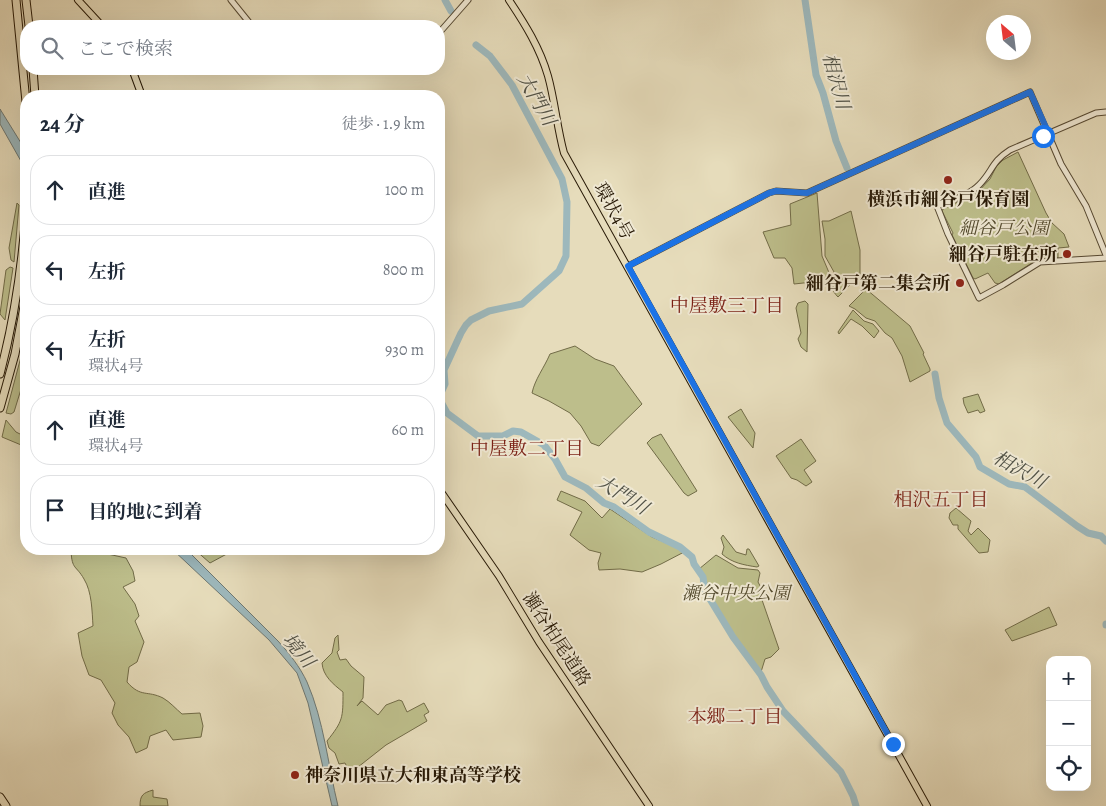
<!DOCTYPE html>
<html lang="ja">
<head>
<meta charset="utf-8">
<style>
	:root { --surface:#fff; --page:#f2f2f3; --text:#1f2937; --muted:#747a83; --line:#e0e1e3 }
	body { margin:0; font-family:Alegreya,"Noto Serif JP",serif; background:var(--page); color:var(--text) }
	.controls { position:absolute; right:15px; bottom:15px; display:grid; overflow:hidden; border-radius:10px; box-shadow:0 5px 20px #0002 }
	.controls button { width:45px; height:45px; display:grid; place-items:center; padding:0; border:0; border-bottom:1px solid var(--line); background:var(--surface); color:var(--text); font:25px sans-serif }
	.compass { position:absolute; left:986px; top:15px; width:45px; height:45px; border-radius:50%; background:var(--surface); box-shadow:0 5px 20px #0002; rotate:332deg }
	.stop { position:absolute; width:15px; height:15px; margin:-11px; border:4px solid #1a73e8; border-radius:50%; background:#fff }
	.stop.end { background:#1a73e8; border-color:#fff; box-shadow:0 1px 5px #0008 }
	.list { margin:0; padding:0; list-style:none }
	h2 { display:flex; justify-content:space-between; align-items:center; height:65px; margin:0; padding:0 20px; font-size:21px }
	h2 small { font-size:16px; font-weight:400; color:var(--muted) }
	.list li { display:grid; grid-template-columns:32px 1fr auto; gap:15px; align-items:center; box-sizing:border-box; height:70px; margin:0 10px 10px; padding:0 10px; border:1px solid var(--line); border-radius:20px }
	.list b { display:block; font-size:19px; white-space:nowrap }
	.list p { margin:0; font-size:16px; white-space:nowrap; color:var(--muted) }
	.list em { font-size:16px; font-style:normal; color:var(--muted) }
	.icon { flex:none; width:28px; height:28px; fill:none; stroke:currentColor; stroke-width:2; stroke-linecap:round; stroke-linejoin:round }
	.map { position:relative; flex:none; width:1106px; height:806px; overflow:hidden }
	.search { position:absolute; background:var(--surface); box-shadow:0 5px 20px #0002; left:20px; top:20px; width:425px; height:55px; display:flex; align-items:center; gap:12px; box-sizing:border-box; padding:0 18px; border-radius:20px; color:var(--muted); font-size:19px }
	.panel { position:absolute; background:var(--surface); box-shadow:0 5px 20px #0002; left:20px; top:90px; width:425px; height:465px; border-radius:20px }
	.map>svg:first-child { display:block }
	.green { fill:#bdbe8b; stroke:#726c48 }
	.water { fill:#9db8bc; stroke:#6e7873 }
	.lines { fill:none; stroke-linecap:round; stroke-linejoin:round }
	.river { stroke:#9db8bc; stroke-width:7 }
	.minor-casing { stroke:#574a33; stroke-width:7 }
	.major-casing { stroke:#271906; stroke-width:8 }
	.highway-casing { stroke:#271906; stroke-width:9 }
	.minor { stroke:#efe8d3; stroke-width:5 }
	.major { stroke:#e6dcbb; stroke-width:6 }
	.highway { stroke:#e6dcbb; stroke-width:7 }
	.route { stroke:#1a73e8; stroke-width:6 }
	.poi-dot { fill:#8f2418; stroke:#efe8d3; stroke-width:2 }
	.labels { text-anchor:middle; stroke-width:4; stroke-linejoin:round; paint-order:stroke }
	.poi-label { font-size:18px; font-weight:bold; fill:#271906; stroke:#efe8d3; text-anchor:end }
	.street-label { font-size:18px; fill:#271906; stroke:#efe8d3 }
	.park-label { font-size:18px; font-style:italic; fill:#544b2e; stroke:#efe8d3 }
	.water-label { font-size:19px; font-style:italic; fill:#505146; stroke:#efe8d3 }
	.neighbourhood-label { font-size:19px; fill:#7a1f14; stroke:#efe8d3 }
</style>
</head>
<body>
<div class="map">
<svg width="1106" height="806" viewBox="0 0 1106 806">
	<rect width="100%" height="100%" fill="#e6dcbb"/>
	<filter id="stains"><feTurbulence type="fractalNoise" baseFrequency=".004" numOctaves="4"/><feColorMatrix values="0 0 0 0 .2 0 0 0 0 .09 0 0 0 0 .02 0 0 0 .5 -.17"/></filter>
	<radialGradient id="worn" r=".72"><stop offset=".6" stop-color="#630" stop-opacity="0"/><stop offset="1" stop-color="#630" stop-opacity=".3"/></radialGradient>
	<!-- green -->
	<g class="green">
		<polygon points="1018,152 1046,213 1052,223 1064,234 1069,247 1058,248 1058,258 1038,259 999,284 995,283 988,273 975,279 973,278 952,235 953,233 942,211 943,209 977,193 990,179 996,167 1003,160"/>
		<polygon points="817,193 822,256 830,275 822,281 794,284 792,268 785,258 774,258 763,232 791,225 790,204"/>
		<polygon points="17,203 19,205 14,262 11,260 9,248"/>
		<path d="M851,211L860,250V275L838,297C831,290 832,287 836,279L833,277L834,272L825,256V239L822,221H829Z"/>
		<polygon points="10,267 13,268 5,320 0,314 6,270"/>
		<polygon points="866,289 910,326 924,353 923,354 930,369 930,371 910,382 902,356 892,338 885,333 875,321 866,318 855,309 849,306"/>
		<polygon points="805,301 808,304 807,352 801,347 798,339 801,333 796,308 798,303"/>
		<polygon points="853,310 864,321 873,324 879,331 874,338 862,326 851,319 839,334 838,332"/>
		<polygon points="26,338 26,373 14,412 11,414 6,413"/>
		<path d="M575,346L595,359L614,366L642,404L599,446L591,443L581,426L570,413L549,401L532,393C535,379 544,368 550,354Z"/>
		<polygon points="978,394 985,411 980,413 978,410 968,413 964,404 963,398"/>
		<polygon points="741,409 755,433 753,448 728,417"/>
		<polygon points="6,420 16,432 26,437 26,447 2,437"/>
		<polygon points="661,434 697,491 688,496 684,493 647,443 652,438"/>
		<polygon points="801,439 816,461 804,470 812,482 806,486 797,480 791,478 776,456"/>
		<polygon points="561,491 585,501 602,518 610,509 652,537 686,551 661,564 642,572 620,569 599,570 598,563 601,553 589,550 570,535 582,512 557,500"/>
		<polygon points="956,508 971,521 968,531 971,535 978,528 990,540 988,552 979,553 958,529 958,525 953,525 949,518 950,513"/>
		<path d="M723,535L736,552L746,555L747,549H749L759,566L757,567C744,565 732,563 722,554L724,547L721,538Z"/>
		<path d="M75,549H98L103,553L126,558L133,571L135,581L123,587L135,604L139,616L135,621L144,642L137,662L129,667L127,682C141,698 147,690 163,698C170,702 176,709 182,714L200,713L203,726L201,737L173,740L166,730L150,736L147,748L136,753L129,737L118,725L112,713L115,703L101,680L89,675L82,656L78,633L93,626C92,611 92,592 84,579C76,565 72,570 71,551Z"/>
		<polygon points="194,549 236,549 210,563"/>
		<polygon points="716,555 738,568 758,570 760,573 758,582 765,595 761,597 779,649 771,657 765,659 761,672 734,636 705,591 705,582 699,569"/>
		<polygon points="1049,607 1057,625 1012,641 1005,630"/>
		<path d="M338,635L339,650L337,652L340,660L346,659L351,666L364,677L363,698L357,706L362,701L378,715L386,705L399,700L402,701L407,712L424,703L429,712L424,715L427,721L386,745L353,771L347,767L345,763L339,764L335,753L329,748L327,741C343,721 343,718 343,692C333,684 323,676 322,663L332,653L335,638Z"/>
		<path d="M153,790V797L167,799L168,806H140C140,795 143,793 153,790Z"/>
	</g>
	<!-- water -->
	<g class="water">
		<polygon points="0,109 26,151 26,170 0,124"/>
		<path d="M172,549H186L278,641C289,653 300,667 307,682C324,721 328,765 338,806H332L308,703L297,673L269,640Z"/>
	</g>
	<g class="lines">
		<!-- river -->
		<g class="river">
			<polyline points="445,0 451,11"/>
			<polyline points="805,0 816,75 823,93 836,141 847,168"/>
			<polyline points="476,45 490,56 512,85 562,179 567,202 566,256 559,271 522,304 489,311 471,320 466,325 461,333 444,370 445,384 440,395 441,402 447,413 478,436 503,436 513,431 521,432 544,445 555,459 565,477 586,488 604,503 614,507 649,532 680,547 692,557 694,564 703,577 705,591 733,637 761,675 767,687 783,711 841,772 853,796 856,806"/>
			<polyline points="935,374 939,398 947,423 976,457 980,467 1009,484 1025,487 1077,526 1088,533 1101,536 1106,541"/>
			<polyline points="1106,624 1106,625"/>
		</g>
		<!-- minor casing -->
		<g class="minor-casing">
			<g id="minor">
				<polyline points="231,0 252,26"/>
				<polyline points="439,33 468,0"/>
				<path d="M1106,112L1096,113L1010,150C991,162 993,171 979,185C968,196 951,200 937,206L948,234L979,298L1003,285L1040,262L1106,258"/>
				<polyline points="628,266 769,193 776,191 807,193 1030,92 1061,164 1086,206 1106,255"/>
			</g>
		</g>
		<!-- major casing -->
		<g class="major-casing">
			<g id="major">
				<polyline points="78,0 102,26"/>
				<path d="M509,0C525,24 540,48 548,76C555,101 557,128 564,153L927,806"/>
				<polyline points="132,69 142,96"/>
				<polyline points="439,489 499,576 539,642 649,806"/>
			</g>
		</g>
		<!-- highway casing -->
		<g class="highway-casing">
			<g id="highway">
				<polyline points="16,0 26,102"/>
				<polyline points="26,0 29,26"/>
				<polyline points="33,69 35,96"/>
				<path d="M0,374C14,321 22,267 26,212"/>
				<polyline points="0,408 15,354 26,296"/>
				<polyline points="0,797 6,806"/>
			</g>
		</g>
		<!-- minor -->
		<use href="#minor" class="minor"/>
		<!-- major -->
		<use href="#major" class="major"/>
		<!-- highway -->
		<use href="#highway" class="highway"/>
	</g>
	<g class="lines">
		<!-- route -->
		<polyline class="route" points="893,744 628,266 769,193 776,191 807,193 1030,92 1049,134 1043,136"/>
	</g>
	<!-- markers -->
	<g class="poi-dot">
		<circle cx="948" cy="180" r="5"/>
		<circle cx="1067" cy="254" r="5"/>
		<circle cx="960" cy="283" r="5"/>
		<circle cx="295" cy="775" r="5"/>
	</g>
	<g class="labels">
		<!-- poi labels -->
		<g class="poi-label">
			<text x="948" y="205" text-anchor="middle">横浜市細谷戸保育園</text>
			<text x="1057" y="260">細谷戸駐在所</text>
			<text x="950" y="289">細谷戸第二集会所</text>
			<text x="305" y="781" text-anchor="start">神奈川県立大和東高等学校</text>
		</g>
		<!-- street labels -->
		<g class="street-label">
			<text transform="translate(614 211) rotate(61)" y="6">環状4号</text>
			<text transform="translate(557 639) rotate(57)" y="6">瀬谷柏尾道路</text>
		</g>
		<!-- park labels -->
		<g class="park-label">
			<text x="1004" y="234">細谷戸公園</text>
			<text x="736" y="599">瀬谷中央公園</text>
		</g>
		<!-- water labels -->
		<g class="water-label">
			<text transform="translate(837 81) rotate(75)" y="7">相沢川</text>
			<text transform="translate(537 99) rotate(60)" y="7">大門川</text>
			<text transform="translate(1020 469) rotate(29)" y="7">相沢川</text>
			<text transform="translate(623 494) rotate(32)" y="7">大門川</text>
			<text transform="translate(299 650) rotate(50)" y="7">境川</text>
		</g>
		<!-- neighbourhood labels -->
		<g class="neighbourhood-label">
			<text x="727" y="312">中屋敷三丁目</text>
			<text x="527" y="455">中屋敷二丁目</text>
			<text x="941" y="506">相沢五丁目</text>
			<text x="735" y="723">本郷二丁目</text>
		</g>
	</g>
	<rect width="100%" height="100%" filter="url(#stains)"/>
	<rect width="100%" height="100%" fill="url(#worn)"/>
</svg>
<div class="controls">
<button>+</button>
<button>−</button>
<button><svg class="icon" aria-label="locate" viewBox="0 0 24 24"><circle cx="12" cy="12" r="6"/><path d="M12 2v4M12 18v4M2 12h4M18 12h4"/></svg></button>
</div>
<svg class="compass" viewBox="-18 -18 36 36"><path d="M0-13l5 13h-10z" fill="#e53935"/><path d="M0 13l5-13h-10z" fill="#747a83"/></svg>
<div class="stop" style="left:1043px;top:136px"></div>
<div class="stop end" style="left:893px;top:744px"></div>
<div class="search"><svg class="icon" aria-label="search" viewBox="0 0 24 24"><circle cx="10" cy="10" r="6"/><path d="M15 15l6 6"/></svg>ここで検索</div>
<section class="panel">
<h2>24 分<small>徒歩 · 1.9 km</small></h2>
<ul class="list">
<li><svg class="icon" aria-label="ahead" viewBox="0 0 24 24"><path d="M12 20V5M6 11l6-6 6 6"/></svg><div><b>直進</b></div><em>100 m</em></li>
<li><svg class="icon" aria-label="left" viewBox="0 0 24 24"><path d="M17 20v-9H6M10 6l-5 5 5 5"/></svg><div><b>左折</b></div><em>800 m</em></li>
<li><svg class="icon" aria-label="left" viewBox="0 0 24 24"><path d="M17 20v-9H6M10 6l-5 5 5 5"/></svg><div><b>左折</b><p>環状4号</p></div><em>930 m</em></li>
<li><svg class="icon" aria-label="ahead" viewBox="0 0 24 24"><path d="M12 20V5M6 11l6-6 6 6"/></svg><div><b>直進</b><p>環状4号</p></div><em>60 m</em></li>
<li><svg class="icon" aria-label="arrive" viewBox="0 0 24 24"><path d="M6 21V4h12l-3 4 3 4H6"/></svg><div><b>目的地に到着</b></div></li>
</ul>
</section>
</div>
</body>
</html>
